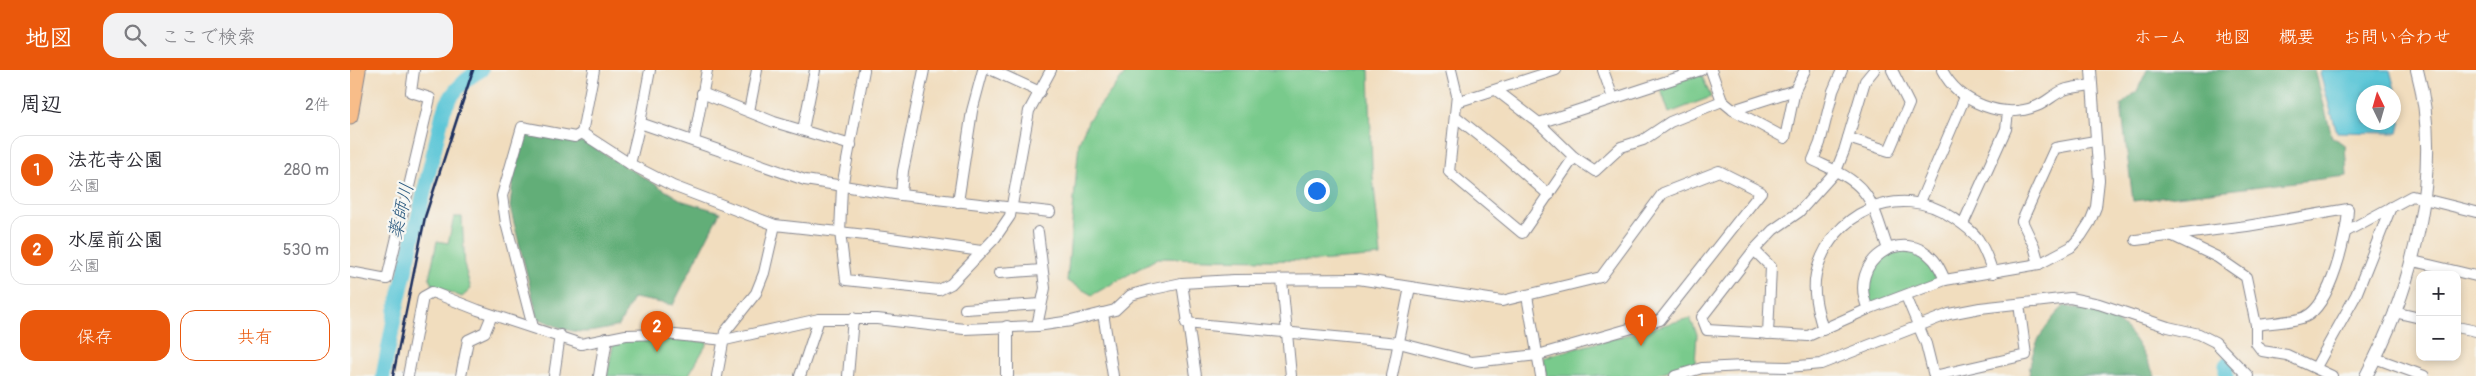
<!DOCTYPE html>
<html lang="ja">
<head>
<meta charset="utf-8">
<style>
	:root { --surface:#fff; --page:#f2f2f3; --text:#2b2b33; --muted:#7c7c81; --line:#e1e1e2; --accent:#ea580c }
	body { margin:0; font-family:Pangolin,"Klee One",sans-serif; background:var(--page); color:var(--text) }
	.controls { position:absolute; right:15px; bottom:15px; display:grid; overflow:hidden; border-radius:10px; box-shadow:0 2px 8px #0003 }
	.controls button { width:45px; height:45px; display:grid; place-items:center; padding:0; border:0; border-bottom:1px solid var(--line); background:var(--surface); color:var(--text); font:25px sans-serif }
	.compass { position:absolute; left:2006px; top:15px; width:45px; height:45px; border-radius:50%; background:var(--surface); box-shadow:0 2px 8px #0003; rotate:355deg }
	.you { position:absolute; left:966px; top:120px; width:18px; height:18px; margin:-12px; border:4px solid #fff; border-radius:50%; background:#1a73e8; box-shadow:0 0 0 8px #1a73e833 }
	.badge { display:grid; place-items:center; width:32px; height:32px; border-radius:50%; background:var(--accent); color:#fff; font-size:16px; font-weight:700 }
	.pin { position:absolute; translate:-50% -41px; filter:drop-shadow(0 1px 2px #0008) }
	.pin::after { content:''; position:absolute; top:26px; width:18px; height:15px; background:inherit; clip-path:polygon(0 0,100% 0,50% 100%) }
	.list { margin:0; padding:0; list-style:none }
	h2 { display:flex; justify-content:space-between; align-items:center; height:65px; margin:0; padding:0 20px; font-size:21px }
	h2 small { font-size:16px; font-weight:400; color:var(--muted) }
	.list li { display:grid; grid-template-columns:32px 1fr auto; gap:15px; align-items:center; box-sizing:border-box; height:70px; margin:0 10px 10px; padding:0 10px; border:1px solid var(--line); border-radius:15px }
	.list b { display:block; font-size:19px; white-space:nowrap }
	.list p { margin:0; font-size:16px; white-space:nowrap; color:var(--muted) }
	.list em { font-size:16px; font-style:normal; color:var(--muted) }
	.actions { display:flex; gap:10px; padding:15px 20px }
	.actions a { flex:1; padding:11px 0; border:1px solid var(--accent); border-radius:15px; text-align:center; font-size:18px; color:var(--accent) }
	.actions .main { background:var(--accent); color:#fff }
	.icon { flex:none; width:28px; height:28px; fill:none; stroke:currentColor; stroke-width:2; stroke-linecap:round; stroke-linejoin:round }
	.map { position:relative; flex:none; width:2126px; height:306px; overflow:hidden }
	header { display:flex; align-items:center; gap:30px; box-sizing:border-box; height:70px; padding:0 25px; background:var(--accent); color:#fff }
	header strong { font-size:24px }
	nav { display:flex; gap:28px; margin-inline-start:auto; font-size:18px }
	.search { width:350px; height:45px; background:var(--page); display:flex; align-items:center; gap:12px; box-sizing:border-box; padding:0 18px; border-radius:15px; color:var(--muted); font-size:19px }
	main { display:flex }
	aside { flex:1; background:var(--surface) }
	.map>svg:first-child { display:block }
	.green { fill:#79ca8c; stroke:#4a7c75 }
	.forest { fill:#62ae78; stroke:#3e6e6b }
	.water { fill:#5cc6d7; stroke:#3c7a9a; fill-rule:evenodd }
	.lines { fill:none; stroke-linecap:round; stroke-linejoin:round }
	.river { stroke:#5cc6d7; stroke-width:15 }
	.minor-casing { stroke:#86868e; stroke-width:12 }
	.tertiary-casing { stroke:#86868e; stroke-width:14 }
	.primary-casing { stroke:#86868e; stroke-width:17 }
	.minor { stroke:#fff; stroke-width:10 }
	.tertiary { stroke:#fff; stroke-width:12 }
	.primary { stroke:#f8bd89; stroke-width:15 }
	.rail { stroke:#1b2f5e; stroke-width:2.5 }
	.labels { text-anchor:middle; stroke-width:4.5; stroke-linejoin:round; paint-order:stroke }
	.water-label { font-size:19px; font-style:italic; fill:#2e5c82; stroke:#f6f6f2 }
</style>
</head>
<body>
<header>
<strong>地図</strong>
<div class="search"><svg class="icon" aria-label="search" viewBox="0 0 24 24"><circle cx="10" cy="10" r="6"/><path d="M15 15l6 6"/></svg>ここで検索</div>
<nav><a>ホーム</a><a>地図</a><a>概要</a><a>お問い合わせ</a></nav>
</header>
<main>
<aside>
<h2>周辺<small>2件</small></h2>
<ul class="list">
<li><span class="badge">1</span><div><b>法花寺公園</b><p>公園</p></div><em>280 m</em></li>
<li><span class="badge">2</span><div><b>水屋前公園</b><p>公園</p></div><em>530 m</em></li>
</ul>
<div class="actions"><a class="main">保存</a><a>共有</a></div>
</aside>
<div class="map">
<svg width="2126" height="306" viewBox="0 0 2126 306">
	<rect width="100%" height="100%" fill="#f6f6f2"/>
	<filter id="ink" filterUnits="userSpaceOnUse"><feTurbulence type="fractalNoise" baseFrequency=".02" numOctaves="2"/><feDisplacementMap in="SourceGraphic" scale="10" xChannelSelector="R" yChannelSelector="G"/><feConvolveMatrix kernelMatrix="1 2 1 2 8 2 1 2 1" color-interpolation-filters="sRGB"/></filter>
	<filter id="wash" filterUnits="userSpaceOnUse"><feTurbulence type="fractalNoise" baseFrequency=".0096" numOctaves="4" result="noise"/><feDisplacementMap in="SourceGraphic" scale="20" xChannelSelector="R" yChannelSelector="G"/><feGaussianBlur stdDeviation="1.12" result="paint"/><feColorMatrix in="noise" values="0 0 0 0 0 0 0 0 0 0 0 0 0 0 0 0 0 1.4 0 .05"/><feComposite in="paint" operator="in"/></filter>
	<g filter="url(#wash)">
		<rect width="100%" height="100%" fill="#f1ddbe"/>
		<!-- green -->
		<g class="green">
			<polygon points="778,0 1019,0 1022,97 1031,186 968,191 808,188 742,225 717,211 729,72 739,49"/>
			<polygon points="1351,4 1361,27 1319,43 1310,17"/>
			<polygon points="104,147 112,147 115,198 121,219 112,227 84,216 79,209 87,171 98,173"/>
			<polygon points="1560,179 1576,185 1593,210 1519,236 1516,229 1518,202 1539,183"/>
			<polygon points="1340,248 1347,264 1345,293 1299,306 1196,306 1193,287"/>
			<polygon points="270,269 316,269 358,272 338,306 257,306 263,276"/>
		</g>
		<!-- forest -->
		<g class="forest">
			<polygon points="1797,0 1965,0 1982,67 1995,75 1997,106 1783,131 1771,35 1787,21"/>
			<path d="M177,64L225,72H235L333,131L370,142L323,235L283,228L269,256C231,265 224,265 188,248L160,137L164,100Z"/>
			<path d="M1714,236C1774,247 1777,253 1805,306H1679C1681,276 1693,257 1714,236Z"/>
		</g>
		<!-- water -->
		<path class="water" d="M1972,0H2040L2052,46L2048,63L1987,62L1970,4ZM2014,22H2044V52H2014Z"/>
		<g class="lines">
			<!-- river -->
			<g class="river">
				<polyline points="1876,295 1876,306"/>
				<path d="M33,306L45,244L93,43C100,24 113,10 131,0"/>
			</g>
		</g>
	</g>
	<g filter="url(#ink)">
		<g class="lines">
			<!-- minor casing -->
			<g class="minor-casing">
				<g id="minor">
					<polyline points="514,0 492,117 490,162 496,210 589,220 601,214 645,168 660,146 679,41 701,0"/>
					<polyline points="642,0 690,22"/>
					<polyline points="1101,0 1107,25 1099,102 1172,163 1224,87"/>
					<polyline points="1253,0 1263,28"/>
					<polyline points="1361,0 1372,31"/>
					<path d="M1492,0L1483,21L1470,73L1463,90C1479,98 1501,106 1513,121C1526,136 1531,161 1538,179"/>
					<polyline points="1524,0 1515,11 1494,81 1486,101 1449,142 1423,160 1404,180 1352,247 1357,260 1458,266 1518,239 1595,210 1689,194 1721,177 1731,166 1740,152 1746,137 1749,110 1741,0"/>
					<path d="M1592,0C1609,33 1653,50 1687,36C1697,32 1704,24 1714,20C1721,17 1732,17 1740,15"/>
					<polyline points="1146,20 1189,53 1224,87 1245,101 1271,77 1293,70 1320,52 1372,31 1383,40 1435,68 1445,20 1455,0"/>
					<polyline points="352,23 424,52 501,75"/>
					<polyline points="1107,32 1206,0"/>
					<polyline points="1383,40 1445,20"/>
					<polyline points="399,41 407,0"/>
					<polyline points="1105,46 1150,82 1199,125"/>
					<polyline points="290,53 455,110 551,125 700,142"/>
					<polyline points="1189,53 1351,0"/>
					<polyline points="453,60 465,0"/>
					<polyline points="232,63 280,94 323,116 425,155 534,167 631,181"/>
					<polyline points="232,63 244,0"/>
					<polyline points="1498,68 1539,81 1559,34 1542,0"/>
					<polyline points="344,71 357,0"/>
					<polyline points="280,94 290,53 300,0"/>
					<polyline points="551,125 553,101 574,0"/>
					<polyline points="608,132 622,41 633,0"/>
					<polyline points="1570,132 1615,27"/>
					<polyline points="1613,154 1656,59 1658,42"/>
					<polyline points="1997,161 2062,126 2126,142"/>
					<polyline points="1823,166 1867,187 1896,207 1906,255 1906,273 1912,281 1937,285 1982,306"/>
					<path d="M1786,170L1897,156L1998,139C1997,165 1981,235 1955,247C1943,252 1919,253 1906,255"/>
					<polyline points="1404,180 1421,197 1418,264"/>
					<polyline points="2063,191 2126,206"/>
					<polyline points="1689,194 1684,176 1672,151 1705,78 1745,71"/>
					<polyline points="0,202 37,209 80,28 61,22 64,0"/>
					<polyline points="649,203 692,200"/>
					<polyline points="932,210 941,306"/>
					<polyline points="832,213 846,306"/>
					<polyline points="1177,226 1191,306"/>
					<polyline points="1556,226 1576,274 1584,306"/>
					<polyline points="615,239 691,234"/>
					<path d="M1518,239C1496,190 1554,155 1584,190C1589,196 1592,203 1595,210"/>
					<polyline points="2044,242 2070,248"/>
					<polyline points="753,243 763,306"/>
					<polyline points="687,256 695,218 688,162"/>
					<polyline points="183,257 156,153 152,126 172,57 225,67 232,63"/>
					<polyline points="2107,257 2126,261"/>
					<path d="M1473,260C1468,242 1462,223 1466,204C1480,143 1549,111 1602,147C1611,153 1622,160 1628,169C1635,180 1639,191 1643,203"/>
					<polyline points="2025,288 2074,306"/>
					<polyline points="1966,297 2006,225 2041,137"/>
					<polyline points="58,306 73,227 82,222 128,240 231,274 276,265 315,264 375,270 469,249 527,249 614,259 687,256 721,251 765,240 781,225 799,220 832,213 884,210 1008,209 1152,231 1251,207 1313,123 1369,101 1411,122 1310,250 1188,285 1122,292 1049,273 836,253"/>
					<polyline points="111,306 118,270 135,262 142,245"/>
					<polyline points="204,306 210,265"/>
					<polyline points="367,306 375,262 406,223 414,203 425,155"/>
					<polyline points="450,306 469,249"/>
					<polyline points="498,306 503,248"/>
					<polyline points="1042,306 1060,217"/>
					<polyline points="1325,306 1352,298 1394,296 1438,297 1471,294 1599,244 1630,238 1720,228 1749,234 1818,257 1849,264 1865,272 1898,306"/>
					<polyline points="1584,306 1676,285 1669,234"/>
				</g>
			</g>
			<!-- tertiary casing -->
			<g class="tertiary-casing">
				<g id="tertiary">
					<polyline points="657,257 657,306"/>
					<polyline points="250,306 256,269"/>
					<path d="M2016,306C2063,218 2094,98 2067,0"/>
				</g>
			</g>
			<!-- primary casing -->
			<g class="primary-casing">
				<polyline id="primary" points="0,46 8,0"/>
			</g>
			<!-- minor -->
			<use href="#minor" class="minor"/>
			<!-- tertiary -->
			<use href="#tertiary" class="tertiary"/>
			<!-- primary -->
			<use href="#primary" class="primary"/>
			<!-- rail -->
			<polyline class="rail" points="43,306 75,147 123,0"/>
		</g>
	</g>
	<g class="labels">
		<!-- water labels -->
		<g class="water-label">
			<text transform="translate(50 141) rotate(-77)" y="7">薬師川</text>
		</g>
	</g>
</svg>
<div class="controls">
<button>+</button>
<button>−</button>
</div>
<svg class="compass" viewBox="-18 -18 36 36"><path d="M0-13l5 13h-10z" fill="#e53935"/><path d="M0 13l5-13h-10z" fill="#7c7c81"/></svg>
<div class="you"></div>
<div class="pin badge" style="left:1291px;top:276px">1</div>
<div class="pin badge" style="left:307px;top:282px">2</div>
</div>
</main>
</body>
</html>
